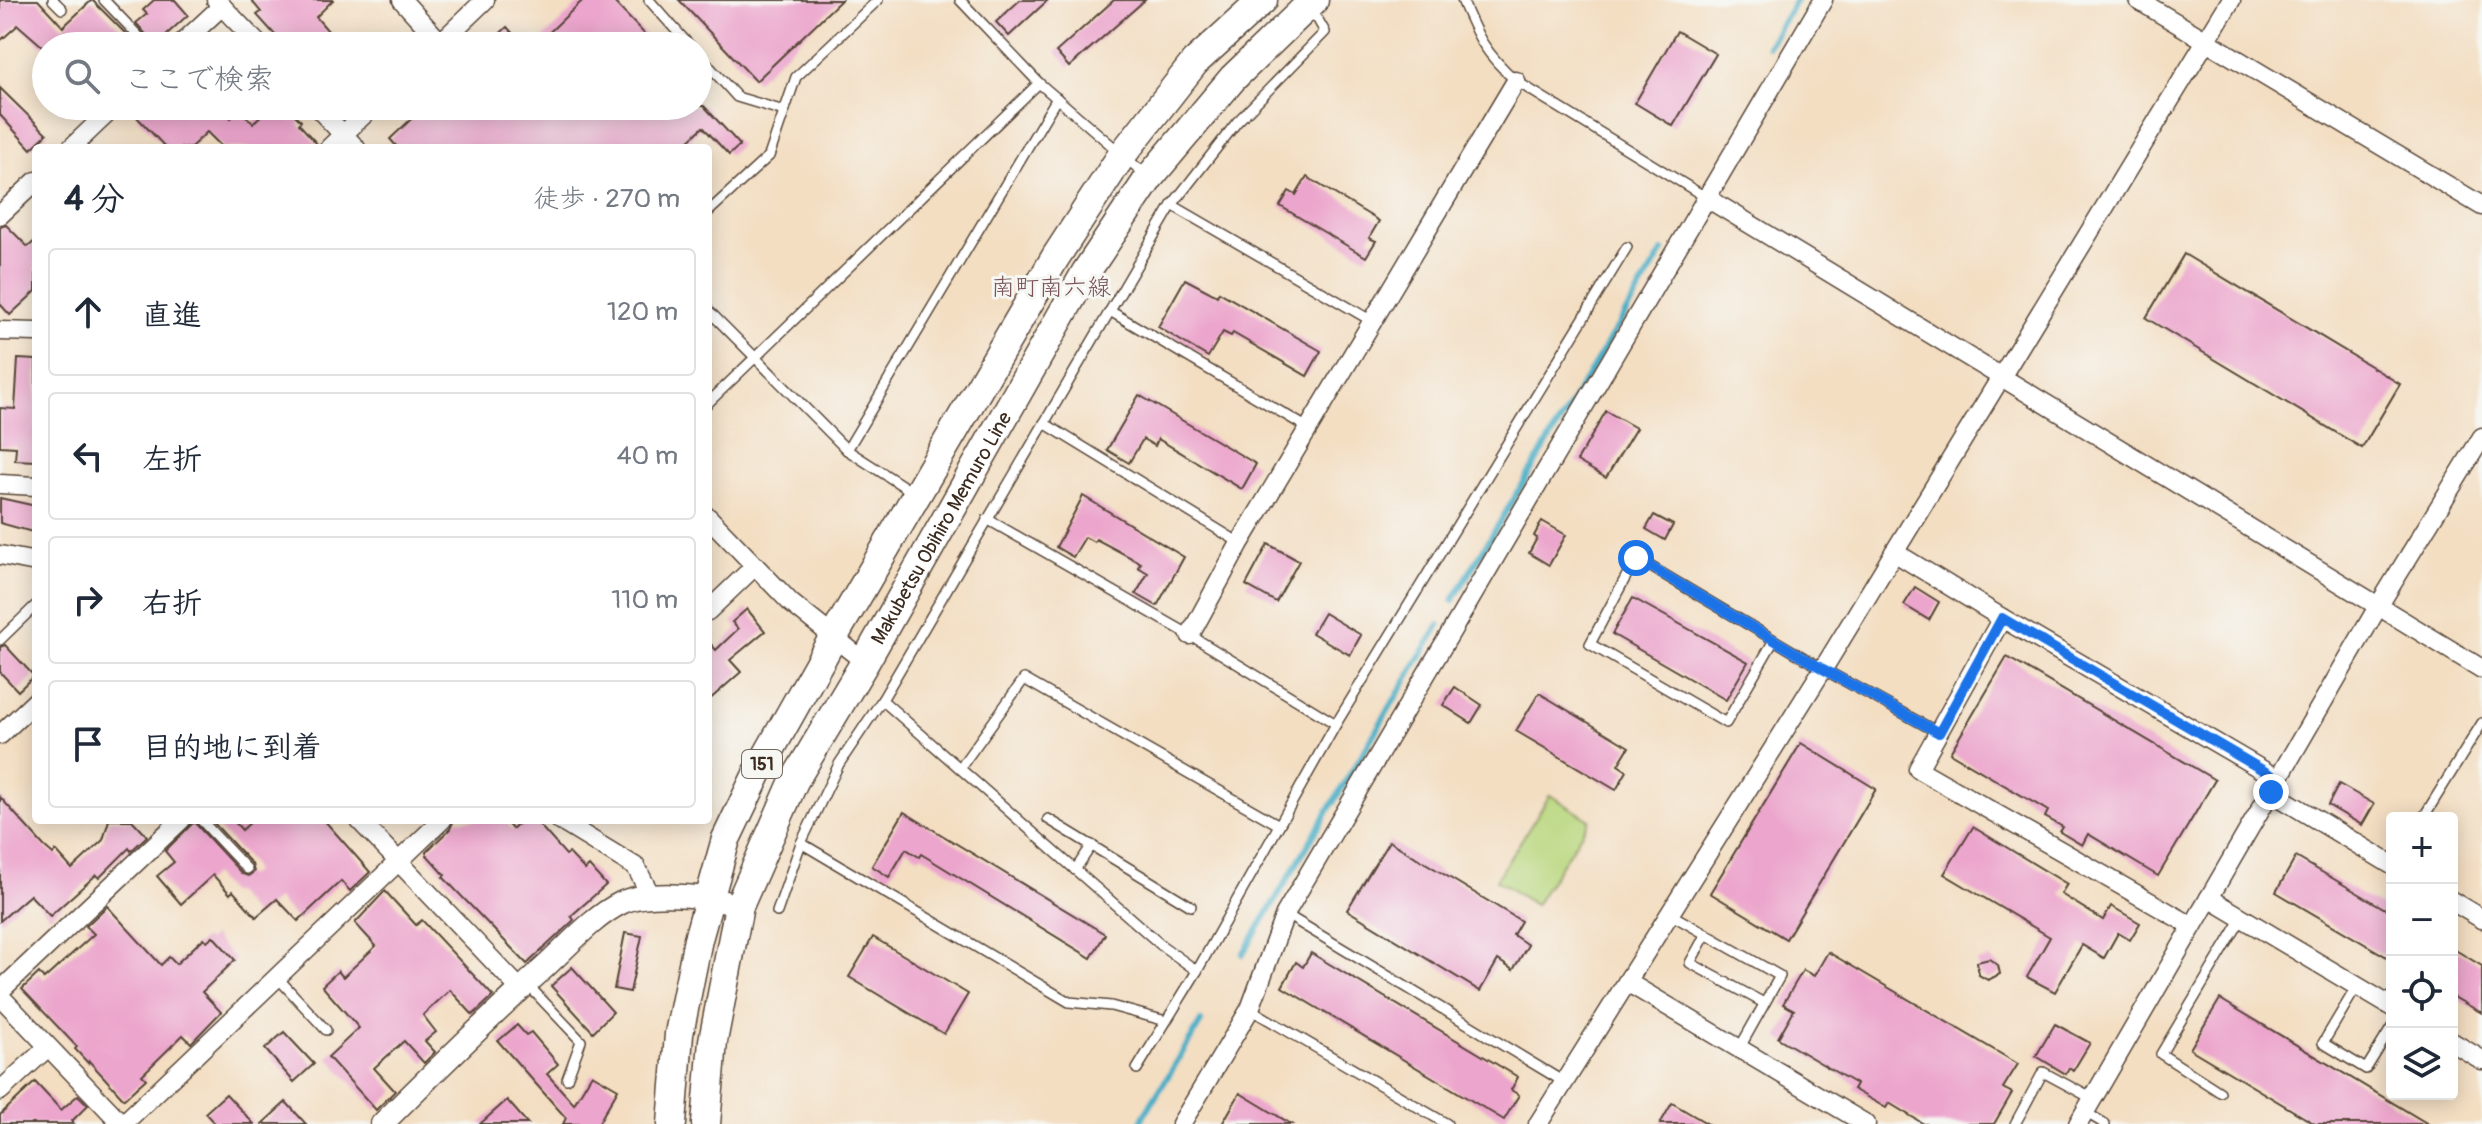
<!DOCTYPE html>
<html lang="ja">
<head>
<meta charset="utf-8">
<style>
	:root { --surface:#fff; --page:#f6f6f7; --text:#1f2937; --muted:#747a83; --line:#e0e1e3 }
	body { margin:0; font-family:Pangolin,"Klee One",sans-serif; background:var(--page); color:var(--text) }
	.controls { position:absolute; right:24px; bottom:24px; display:grid; overflow:hidden; border-radius:8px; box-shadow:0 4px 20px #0003 }
	.controls button { width:72px; height:72px; display:grid; place-items:center; padding:0; border:0; border-bottom:2px solid var(--line); background:var(--surface); color:var(--text); font:40px sans-serif }
	.stop { position:absolute; width:24px; height:24px; margin:-18px; border:6px solid #1a73e8; border-radius:50%; background:#fff }
	.stop.end { background:#1a73e8; border-color:#fff; box-shadow:0 2px 8px #0008 }
	.list { margin:0; padding:0; list-style:none }
	h2 { display:flex; justify-content:space-between; align-items:center; height:104px; margin:0; padding:0 32px; font-size:34px }
	h2 small { font-size:26px; font-weight:400; color:var(--muted) }
	.list li { display:grid; grid-template-columns:52px 1fr auto; gap:24px; align-items:center; box-sizing:border-box; height:128px; margin:0 16px 16px; padding:0 16px; border:2px solid var(--line); border-radius:8px }
	.list b { display:block; font-size:30px; white-space:nowrap }
	.list em { font-size:26px; font-style:normal; color:var(--muted) }
	.icon { flex:none; width:44px; height:44px; fill:none; stroke:currentColor; stroke-width:2; stroke-linecap:round; stroke-linejoin:round }
	.map { position:relative; flex:none; width:2482px; height:1124px; overflow:hidden }
	.search { position:absolute; background:var(--surface); box-shadow:0 4px 20px #0003; left:32px; top:32px; width:680px; height:88px; display:flex; align-items:center; gap:20px; box-sizing:border-box; padding:0 28px; border-radius:44px; color:var(--muted); font-size:30px }
	.panel { position:absolute; background:var(--surface); box-shadow:0 4px 20px #0003; left:32px; top:144px; width:680px; height:680px; border-radius:8px }
	.map>svg:first-child { display:block }
	.green { fill:#b9d77e; stroke:#7a804e; stroke-width:2 }
	.lines { fill:none; stroke-linecap:round; stroke-linejoin:round }
	.stream { stroke:#46adc6; stroke-width:6 }
	.building { fill:#eca5cc }
	.service-casing { stroke:#574537; stroke-width:12 }
	.minor-casing { stroke:#574537; stroke-width:21 }
	.tertiary-casing { stroke:#574537; stroke-width:25 }
	.primary-casing { stroke:#574537; stroke-width:31 }
	.service { stroke:#fff; stroke-width:9 }
	.minor { stroke:#fff; stroke-width:18 }
	.tertiary { stroke:#fff; stroke-width:22 }
	.primary { stroke:#fff; stroke-width:28 }
	.route { stroke:#1a73e8; stroke-width:10 }
	.labels { text-anchor:middle; stroke-width:6; stroke-linejoin:round; paint-order:stroke }
	.shield { fill:#f6f6f2; stroke:#73675e; stroke-width:2 }
	.shield-label { font-size:18px; font-weight:bold; fill:#3b2a1e }
	.street-label { font-size:20px; fill:#3b2a1e; stroke:#f6f6f2 }
	.quarter-label { font-size:24px; fill:#79555b; stroke:#f6f6f2 }
</style>
</head>
<body>
<div class="map">
<svg width="2482" height="1124" viewBox="0 0 2482 1124">
	<rect width="100%" height="100%" fill="#f6f6f2"/>
	<filter id="ink" filterUnits="userSpaceOnUse"><feTurbulence type="fractalNoise" baseFrequency=".0125" numOctaves="2"/><feDisplacementMap in="SourceGraphic" scale="16" xChannelSelector="R" yChannelSelector="G"/><feConvolveMatrix kernelMatrix="1 2 1 2 8 2 1 2 1" color-interpolation-filters="sRGB"/></filter>
	<filter id="wash" filterUnits="userSpaceOnUse"><feTurbulence type="fractalNoise" baseFrequency=".006" numOctaves="4" result="noise"/><feDisplacementMap in="SourceGraphic" scale="32" xChannelSelector="R" yChannelSelector="G"/><feGaussianBlur stdDeviation="1.8" result="paint"/><feColorMatrix in="noise" values="0 0 0 0 0 0 0 0 0 0 0 0 0 0 0 0 0 1.4 0 .05"/><feComposite in="paint" operator="in"/></filter>
	<g filter="url(#wash)">
		<rect width="100%" height="100%" fill="#f3dec2"/>
		<!-- green -->
		<polygon class="green" points="1550,795 1590,820 1535,905 1496,880"/>
		<g class="lines">
			<!-- stream -->
			<g class="stream">
				<polyline points="1768,46 1796,0"/>
				<polyline points="1453,600 1663,251"/>
				<polyline points="1243,954 1439,625"/>
				<polyline points="1139,1124 1201,1022"/>
			</g>
		</g>
		<g id="blocks">
			<!-- building -->
			<g class="building">
				<polygon points="0,0 38,0 63,27 92,0 138,46 42,46 18,25 0,41"/>
				<polygon points="154,0 175,0 188,15 155,45 136,23 147,14 143,10"/>
				<polygon points="251,0 333,0 316,17 341,46 285,46 257,15 261,12"/>
				<polygon points="583,0 612,0 656,46 535,46"/>
				<polygon points="679,0 841,0 756,81"/>
				<polygon points="1020,0 1048,0 1009,36 996,22"/>
				<polygon points="1114,0 1145,0 1069,67 1056,52"/>
				<polygon points="507,27 524,46 487,46"/>
				<polygon points="1677,31 1716,54 1673,126 1635,103"/>
				<polygon points="0,88 47,134 31,149 0,115"/>
				<polygon points="147,106 220,106 231,118 240,110 253,123 271,106 286,106 301,121 299,124 318,145 317,148 223,148 207,132 190,148 166,148 136,116"/>
				<polygon points="425,106 704,106 740,145 729,155 703,127 681,148 398,148 390,139"/>
				<polygon points="1307,177 1379,221 1369,238 1376,241 1366,257 1280,206 1289,191 1296,195"/>
				<polygon points="6,225 28,247 36,240 36,291 10,315 0,304 0,227"/>
				<polygon points="2184,254 2400,384 2362,448 2146,318"/>
				<polygon points="1185,279 1217,296 1219,292 1321,351 1307,376 1233,333 1231,336 1223,332 1208,357 1158,327"/>
				<polygon points="18,359 36,360 36,461 15,460 16,447 0,446 0,408 15,409"/>
				<polygon points="1139,395 1256,464 1242,489 1158,439 1155,446 1143,439 1129,463 1107,450"/>
				<polygon points="1606,411 1636,428 1606,478 1577,461"/>
				<polygon points="1083,496 1184,557 1157,606 1136,594 1148,573 1138,567 1141,563 1096,539 1094,542 1085,537 1073,557 1056,547"/>
				<polygon points="0,498 36,506 36,533 0,523"/>
				<polygon points="1654,515 1673,525 1665,540 1646,529"/>
				<polygon points="1542,521 1566,535 1549,565 1529,553 1537,538 1534,536"/>
				<polygon points="1268,544 1299,561 1276,602 1246,585"/>
				<polygon points="1915,587 1939,602 1929,620 1904,605"/>
				<polygon points="1633,598 1748,662 1726,700 1612,634"/>
				<polygon points="747,609 765,631 730,660 741,672 708,701 708,641 716,650 738,629 732,622"/>
				<polygon points="1324,613 1361,635 1350,655 1312,633"/>
				<polygon points="5,645 34,676 18,691 0,672 0,647"/>
				<polygon points="2007,657 2215,780 2158,876 2088,834 2082,845 2060,832 2063,827 2045,817 2048,811 1950,753"/>
				<polygon points="1455,687 1482,705 1471,723 1443,705"/>
				<polygon points="1539,693 1629,747 1618,765 1627,771 1616,790 1516,731"/>
				<polygon points="1801,743 1876,789 1786,939 1710,893"/>
				<polygon points="2339,784 2374,804 2362,825 2328,805"/>
				<polygon points="0,797 44,846 53,854 56,851 72,869 103,840 109,820 132,820 147,836 131,851 129,848 99,878 96,875 50,916 30,895 0,921"/>
				<polygon points="904,812 1105,934 1091,958 921,854 919,857 906,849 889,877 872,866"/>
				<polygon points="211,820 233,820 242,830 253,820 324,820 370,872 350,891 341,881 298,921 277,899 256,917 233,891 230,894 213,875 181,904 157,876 174,862 165,851 194,822 242,874 248,876 254,872 252,864"/>
				<polygon points="454,820 504,820 512,829 522,820 535,820 566,855 569,853 585,870 589,866 606,885 571,916 574,920 527,964 443,877 445,875 427,855 426,852 450,829"/>
				<polygon points="1973,827 2067,884 2061,894 2103,920 2111,906 2140,923 2130,940 2118,933 2104,958 2082,945 2055,992 2027,977 2050,937 1944,874"/>
				<polygon points="1389,841 1521,921 1513,935 1528,945 1513,970 1498,960 1480,991 1347,910"/>
				<polygon points="2296,857 2392,913 2392,960 2276,892"/>
				<polygon points="385,891 416,925 422,920 493,996 473,1015 450,990 423,1015 436,1032 425,1041 435,1052 424,1063 404,1041 374,1068 395,1091 376,1110 328,1057 359,1028 322,986 338,971 343,977 376,946 355,923"/>
				<polygon points="107,906 161,965 169,957 176,964 204,938 207,941 213,936 235,960 202,992 221,1012 191,1043 183,1035 142,1075 146,1079 124,1099 89,1061 88,1063 75,1049 77,1047 22,989 39,973 44,979 94,934 86,926"/>
				<polygon points="625,933 642,936 630,992 614,989"/>
				<polygon points="873,937 968,994 944,1034 849,977"/>
				<polygon points="2452,948 2482,966 2482,1013 2452,996"/>
				<polygon points="1828,952 2018,1064 2003,1088 2012,1093 1994,1124 1924,1124 1889,1103 1886,1108 1853,1089 1856,1084 1778,1038 1794,1010 1783,1004 1803,970 1814,976"/>
				<polygon points="1311,953 1518,1077 1511,1090 1519,1095 1504,1120 1282,987 1296,962 1303,967"/>
				<polygon points="1989,959 1998,965 2000,974 1988,980 1979,975 1977,962"/>
				<polygon points="572,967 613,1012 593,1032 551,986"/>
				<polygon points="2220,999 2428,1124 2315,1124 2190,1049"/>
				<polygon points="2055,1024 2090,1043 2073,1071 2069,1068 2066,1074 2036,1056"/>
				<polygon points="517,1025 526,1035 531,1032 558,1064 547,1074 574,1104 592,1074 618,1089 598,1124 563,1124 566,1118 498,1041"/>
				<polygon points="284,1032 314,1064 294,1082 265,1049"/>
				<polygon points="35,1082 61,1110 78,1095 88,1105 72,1121 74,1124 0,1124 0,1115"/>
				<polygon points="1240,1093 1291,1124 1222,1124"/>
				<polygon points="226,1094 254,1124 215,1124 205,1113"/>
				<polygon points="507,1100 528,1124 480,1124"/>
				<polygon points="286,1102 306,1124 262,1124"/>
				<polygon points="1672,1103 1708,1124 1660,1124"/>
			</g>
		</g>
	</g>
	<g filter="url(#ink)">
		<use href="#blocks" fill-opacity="0" stroke="#574537" stroke-width="2"/>
		<g class="lines">
			<!-- service casing -->
			<g class="service-casing">
				<g id="service">
					<polyline points="53,0 62,9"/>
					<polyline points="104,0 148,46"/>
					<polyline points="649,0 690,46"/>
					<polyline points="960,0 1039,83 1147,176"/>
					<path d="M1462,0C1478,38 1485,53 1516,81L1707,198"/>
					<polyline points="698,54 737,97 784,111"/>
					<polyline points="1172,205 1372,321"/>
					<polyline points="708,212 769,156 796,77 878,0"/>
					<polyline points="708,310 847,450 914,493"/>
					<polyline points="1110,311 1308,428"/>
					<polyline points="708,403 1039,83"/>
					<polyline points="1044,423 1240,543"/>
					<polyline points="847,450 1057,98"/>
					<polyline points="987,519 1190,635 1336,724"/>
					<polyline points="0,640 36,605"/>
					<polyline points="1774,640 1726,723 1590,644 1636,558 1823,669 1939,733"/>
					<polyline points="882,700 1161,945 1197,971"/>
					<polyline points="960,768 1024,679 1279,825"/>
					<polyline points="2423,818 2482,723"/>
					<polyline points="1048,819 1191,906"/>
					<polyline points="201,820 247,869"/>
					<polyline points="801,843 1069,1002 1111,1006 1166,1021"/>
					<polyline points="1075,870 1092,845"/>
					<polyline points="777,912 801,843 839,764 882,700 1172,205 1237,122 1325,32 1310,6"/>
					<polyline points="1285,914 1564,1082"/>
					<polyline points="1670,914 1780,976 1739,1049"/>
					<polyline points="1706,934 1690,963 1764,1003"/>
					<polyline points="277,977 326,1030"/>
					<polyline points="527,984 581,1041 567,1079"/>
					<polyline points="2357,986 2323,1043 2366,1069 2392,1027"/>
					<polyline points="1250,1009 1447,1124"/>
					<polyline points="1137,1069 1197,971 1336,724 1627,247"/>
					<polyline points="2220,1092 2161,1054 2242,918"/>
					<polyline points="2085,1112 2105,1124"/>
					<polyline points="2015,1124 2043,1072 2093,1099"/>
				</g>
			</g>
			<!-- minor casing -->
			<g class="minor-casing">
				<g id="minor">
					<polyline points="216,0 260,46"/>
					<polyline points="402,0 440,42"/>
					<polyline points="2138,0 2482,206"/>
					<polyline points="179,46 222,6"/>
					<polyline points="437,46 485,0"/>
					<polyline points="316,106 356,148"/>
					<polyline points="71,148 115,106"/>
					<polyline points="329,148 373,106"/>
					<polyline points="1707,198 2482,669"/>
					<polyline points="0,215 36,181"/>
					<polyline points="0,331 36,332"/>
					<polyline points="0,484 36,486"/>
					<polyline points="708,517 791,603 865,662"/>
					<polyline points="1894,552 2002,618 2278,779"/>
					<polyline points="0,555 36,562"/>
					<polyline points="708,611 755,566"/>
					<polyline points="2002,618 1918,769 2192,926"/>
					<polyline points="1190,635 1240,543 1516,81"/>
					<polyline points="0,735 36,701"/>
					<polyline points="2271,792 2392,865"/>
					<polyline points="359,820 521,990"/>
					<polyline points="559,820 636,867 651,896"/>
					<polyline points="2209,898 2392,1007"/>
					<polyline points="2452,901 2482,919"/>
					<polyline points="1627,982 1866,1124"/>
					<polyline points="0,991 181,820"/>
					<polyline points="0,996 122,1124"/>
					<polyline points="2452,1042 2482,1060"/>
					<polyline points="0,1091 48,1047"/>
					<polyline points="123,1124 442,820"/>
					<polyline points="1181,1124 1250,1009 1285,914 1823,0"/>
					<polyline points="1538,1124 1823,669 2231,0"/>
					<polyline points="2078,1124 2379,605 2482,437"/>
				</g>
			</g>
			<!-- tertiary casing -->
			<g class="tertiary-casing">
				<path id="tertiary" d="M382,1124C436,1070 490,1017 546,966C569,945 593,917 621,903C645,891 700,895 725,902"/>
			</g>
			<!-- primary casing -->
			<g class="primary-casing">
				<g id="primary">
					<polyline points="672,1124 679,1034 698,939 726,839 760,768 833,638 1055,258 1122,155 1195,62 1263,0"/>
					<path id="s1" d="M706,1124L713,1041L739,906L794,781L865,662L1086,272L1149,178L1233,78L1314,0"/>
				</g>
			</g>
			<!-- service -->
			<use href="#service" class="service"/>
			<!-- minor -->
			<use href="#minor" class="minor"/>
			<!-- tertiary -->
			<use href="#tertiary" class="tertiary"/>
			<!-- primary -->
			<use href="#primary" class="primary"/>
		</g>
	</g>
	<g class="lines" filter="url(#ink)">
		<!-- route -->
		<polyline class="route" points="1636,558 1823,669 1939,733 2002,618 2278,779 2271,792"/>
	</g>
	<g class="labels">
		<!-- shield labels -->
		<rect class="shield" x="742" y="750" width="40" height="28" rx="6"/>
		<g class="shield-label">
			<text x="762" y="770">151</text>
		</g>
		<!-- street labels -->
		<g class="street-label">
			<text dy="7" stroke="none"><textPath href="#s1" startOffset="650">Makubetsu Obihiro Memuro Line</textPath></text>
		</g>
		<!-- quarter labels -->
		<g class="quarter-label">
			<text x="1051" y="295">南町南六線</text>
		</g>
	</g>
</svg>
<div class="controls">
<button>+</button>
<button>−</button>
<button><svg class="icon" aria-label="locate" viewBox="0 0 24 24"><circle cx="12" cy="12" r="6"/><path d="M12 2v4M12 18v4M2 12h4M18 12h4"/></svg></button>
<button><svg class="icon" aria-label="layers" viewBox="0 0 24 24"><path d="M12 4l9 5-9 5-9-5zM3 14l9 5 9-5"/></svg></button>
</div>
<div class="stop" style="left:1636px;top:558px"></div>
<div class="stop end" style="left:2271px;top:792px"></div>
<div class="search"><svg class="icon" aria-label="search" viewBox="0 0 24 24"><circle cx="10" cy="10" r="6"/><path d="M15 15l6 6"/></svg>ここで検索</div>
<section class="panel">
<h2>4 分<small>徒歩 · 270 m</small></h2>
<ul class="list">
<li><svg class="icon" aria-label="ahead" viewBox="0 0 24 24"><path d="M12 20V5M6 11l6-6 6 6"/></svg><div><b>直進</b></div><em>120 m</em></li>
<li><svg class="icon" aria-label="left" viewBox="0 0 24 24"><path d="M17 20v-9H6M10 6l-5 5 5 5"/></svg><div><b>左折</b></div><em>40 m</em></li>
<li><svg class="icon" aria-label="right" viewBox="0 0 24 24"><path d="M7 20v-9h11M14 6l5 5-5 5"/></svg><div><b>右折</b></div><em>110 m</em></li>
<li><svg class="icon" aria-label="arrive" viewBox="0 0 24 24"><path d="M6 21V4h12l-3 4 3 4H6"/></svg><div><b>目的地に到着</b></div></li>
</ul>
</section>
</div>
</body>
</html>
